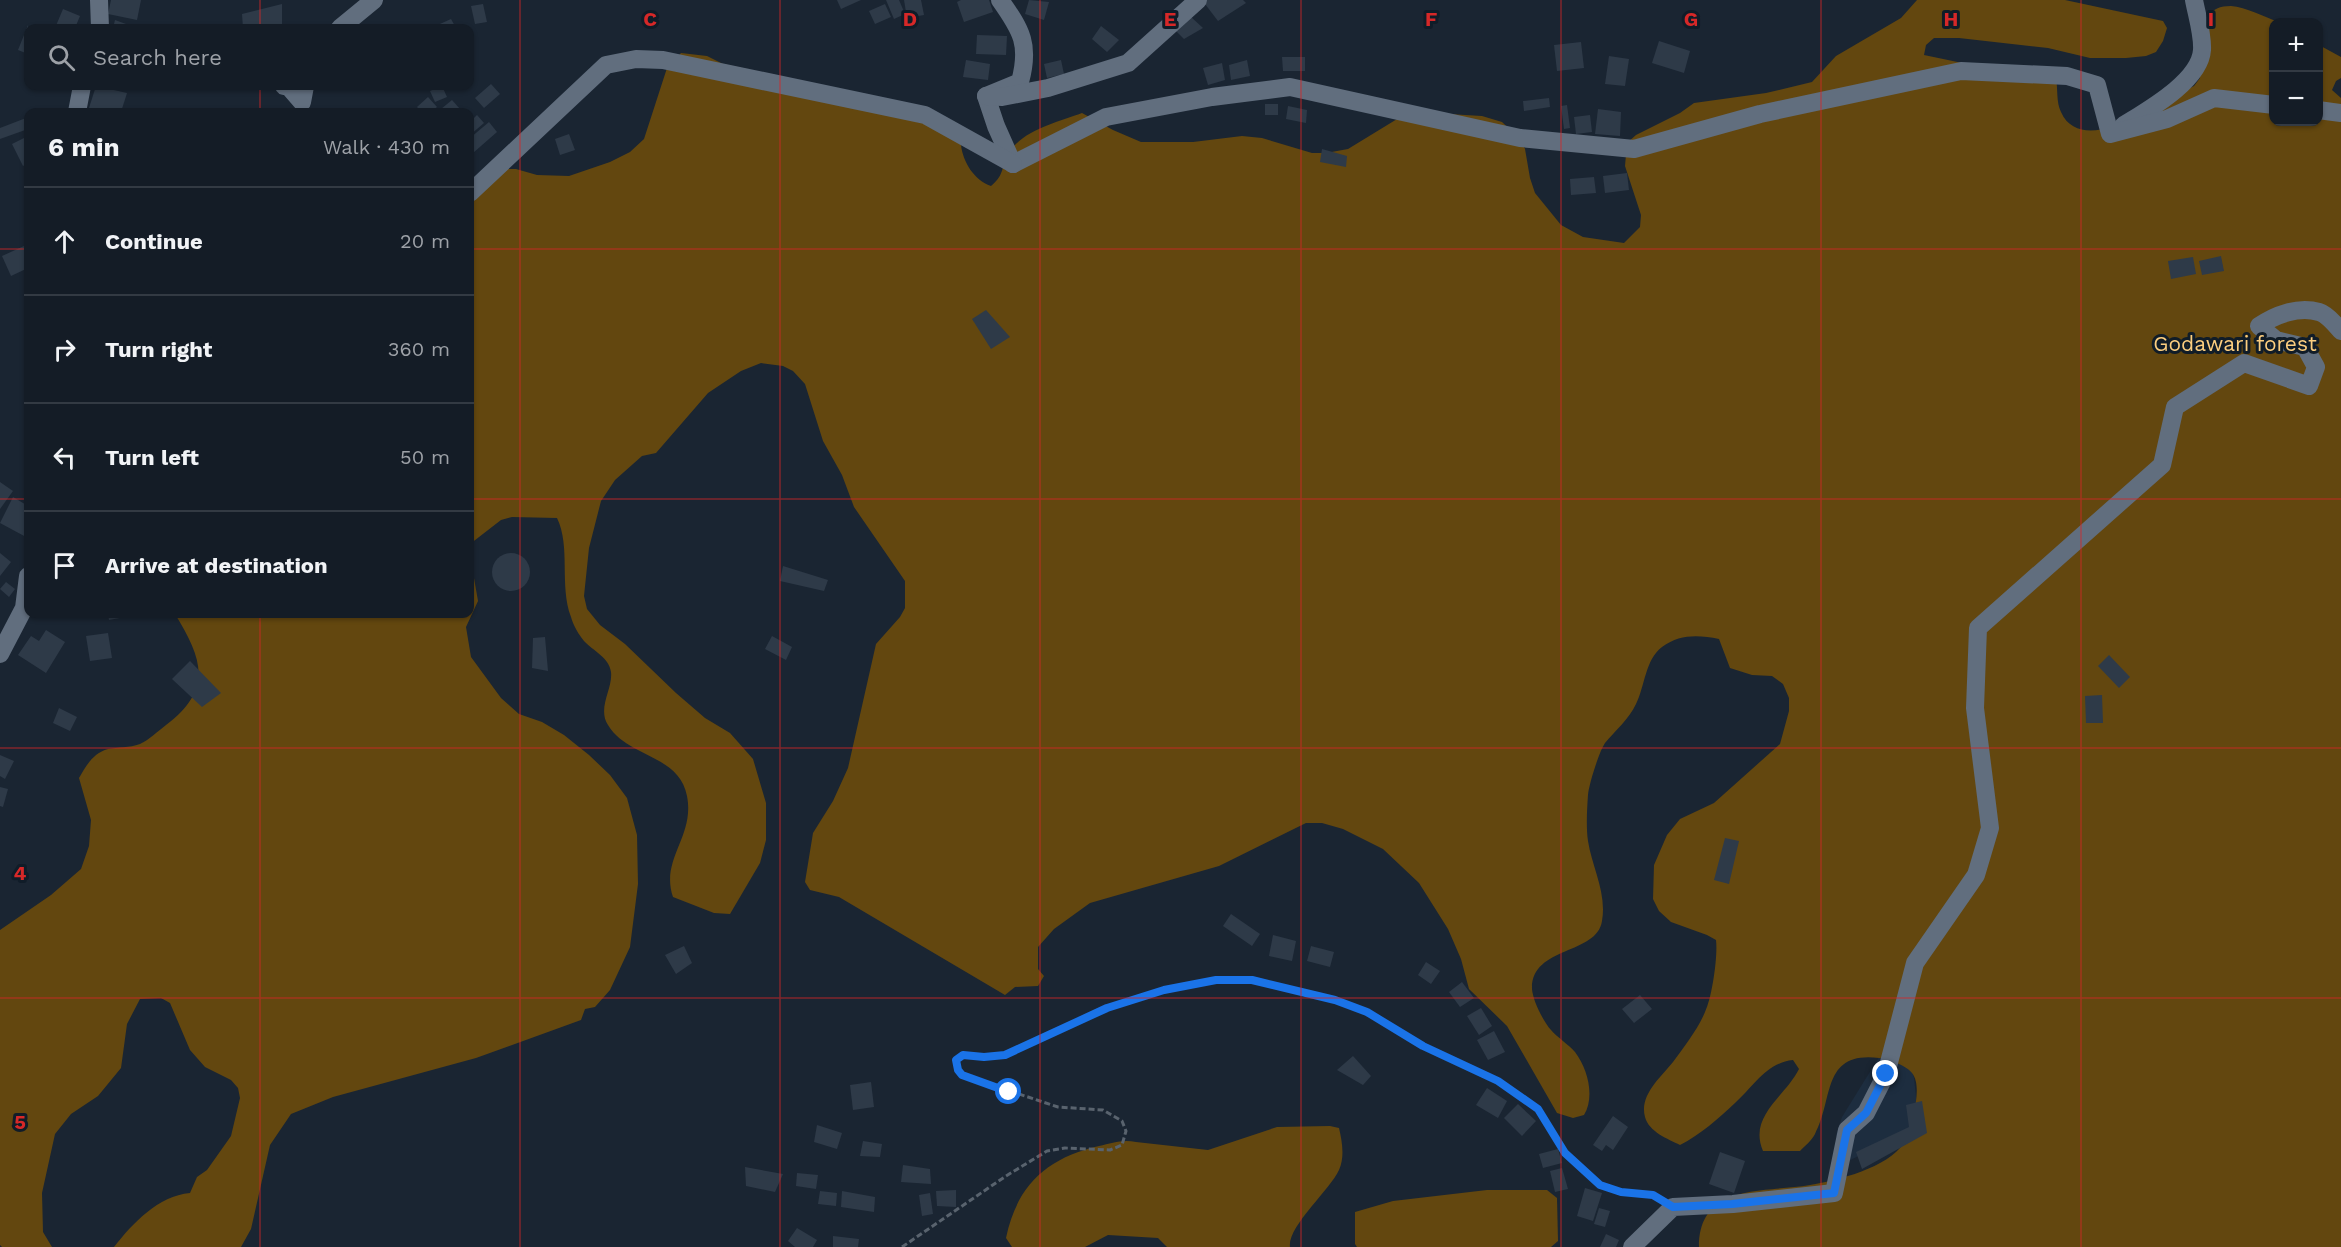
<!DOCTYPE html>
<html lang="en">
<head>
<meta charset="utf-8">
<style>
	:root { --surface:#141c26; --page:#212932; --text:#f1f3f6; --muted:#9da1a7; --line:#333a43 }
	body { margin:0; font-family:"Work Sans",sans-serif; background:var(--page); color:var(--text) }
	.controls { position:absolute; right:18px; top:18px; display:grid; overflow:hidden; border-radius:12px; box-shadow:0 2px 4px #0004 }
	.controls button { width:54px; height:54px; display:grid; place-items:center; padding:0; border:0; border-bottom:2px solid var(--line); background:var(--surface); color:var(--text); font:30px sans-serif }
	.stop { position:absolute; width:18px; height:18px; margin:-14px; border:4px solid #1a73e8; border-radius:50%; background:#fff }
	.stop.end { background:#1a73e8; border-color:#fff; box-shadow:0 2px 6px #0008 }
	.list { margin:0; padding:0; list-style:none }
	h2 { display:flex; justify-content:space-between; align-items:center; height:78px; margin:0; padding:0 24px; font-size:26px }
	h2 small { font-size:20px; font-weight:400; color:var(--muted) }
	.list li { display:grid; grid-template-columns:39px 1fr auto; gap:18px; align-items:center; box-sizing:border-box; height:108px; padding:0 24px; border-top:2px solid var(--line) }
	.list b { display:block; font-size:22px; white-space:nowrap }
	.list em { font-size:20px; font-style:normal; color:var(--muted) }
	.icon { flex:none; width:33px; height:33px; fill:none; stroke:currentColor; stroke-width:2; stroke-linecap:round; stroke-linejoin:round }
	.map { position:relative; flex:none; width:2341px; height:1247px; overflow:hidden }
	.search { position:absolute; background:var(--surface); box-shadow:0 2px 4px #0004; left:24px; top:24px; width:450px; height:66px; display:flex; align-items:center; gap:15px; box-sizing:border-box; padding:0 21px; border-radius:12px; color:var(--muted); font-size:22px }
	.panel { position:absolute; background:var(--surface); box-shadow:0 2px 4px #0004; left:24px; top:108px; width:450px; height:510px; border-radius:12px }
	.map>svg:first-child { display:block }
	.built { fill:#1d2d3f }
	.green { fill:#63470f }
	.building { fill:#2e3a48 }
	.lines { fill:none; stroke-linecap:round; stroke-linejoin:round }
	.path { stroke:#59636e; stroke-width:3; stroke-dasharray:6 3; stroke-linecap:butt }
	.minor { stroke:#616e7e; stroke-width:18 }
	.route { stroke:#1a73e8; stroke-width:8 }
	.grid { fill:none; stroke:#d62828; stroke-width:1.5; stroke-opacity:0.55 }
	.labels { text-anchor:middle; stroke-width:6; stroke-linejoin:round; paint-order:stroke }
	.park-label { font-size:21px; fill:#fcce7f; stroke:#101c28 }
	.grid-label { font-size:20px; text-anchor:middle; font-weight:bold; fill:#d62828; stroke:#101c28; stroke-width:6; stroke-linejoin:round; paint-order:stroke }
</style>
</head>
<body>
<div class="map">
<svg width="2341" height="1247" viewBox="0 0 2341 1247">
	<rect width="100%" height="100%" fill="#1a2532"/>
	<!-- built -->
	<polygon class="built" points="1889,1041 1907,1052 1914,1078 1919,1124 1845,1163 1836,1135 1842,1117"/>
	<!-- green -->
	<g class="green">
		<path d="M1917,0H2065L2163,21L2167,28L2163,41L2156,52L2146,56L2126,58H2090L2048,48L1959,38H1934L1926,45L1924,55L1991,69L2056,78C2058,88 2056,102 2061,112C2070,133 2092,133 2111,127L2194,86L2200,78C2195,51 2188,39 2207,17C2213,9 2220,6 2231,6C2246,7 2264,17 2279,22H2274V122H2318L2319,45L2341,57V78L2336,81L2332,90L2341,98V1247H1699C1699,1182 1765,1193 1810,1185C1839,1180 1887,1168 1904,1143C1910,1134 1911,1123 1914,1113C1916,1102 1920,1083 1912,1073C1906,1065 1888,1059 1879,1058C1821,1051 1834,1099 1815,1134C1812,1140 1805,1146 1800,1151H1763C1748,1116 1785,1097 1799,1069L1793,1060C1766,1063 1754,1086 1735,1103C1719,1118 1700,1135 1680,1145C1668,1139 1649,1132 1645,1117C1639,1095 1661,1077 1673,1062C1684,1047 1698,1029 1705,1012C1712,998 1718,956 1716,940L1707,935L1671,922L1659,911L1653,899L1654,865L1667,835L1680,819L1714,803L1780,744L1789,711V698L1783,684L1772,676L1752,675L1730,668L1719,639C1698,635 1680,634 1662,647C1645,660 1645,686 1636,704C1629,719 1615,731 1605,743C1599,752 1589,784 1588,795C1587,809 1586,827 1588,841C1592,867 1607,893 1602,921C1597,955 1531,946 1532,989C1533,1001 1543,1021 1551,1030C1558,1038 1568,1044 1575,1052C1588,1069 1595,1097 1584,1115L1573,1118L1557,1113L1507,1026L1469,989L1461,959L1448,929L1419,883L1383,849L1343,829L1322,823H1306L1219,866L1090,903L1054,929L1038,947V969L1044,976L1038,986L1015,987L1005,995L839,897L810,890L805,882L813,833L833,801L848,768L876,644L900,617L905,608V581L854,507L842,475L823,441L805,384L793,371L783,366L761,363L741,371L708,393L656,453L642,456L615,480L601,501L589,548L584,596L587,609L600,625L625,644L676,693L705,718L730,733L753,759L766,803V840L760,863L730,914L714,913L673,897C660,859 695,837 687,796C679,754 628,758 608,725C597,708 613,689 611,672C609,657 593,651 584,641C579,635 573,625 571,617C559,585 571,547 557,518L512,517L501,520L470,544V189L496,169H516L537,175L569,176L610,162L630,152L644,139L667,68L681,53L707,56L723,64L906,103L961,145C963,162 974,180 991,186C1006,173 1000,168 1008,154C1022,130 1058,122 1082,113L1113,130L1141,142H1193L1242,136L1262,138L1312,153H1326L1348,149L1402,116L1415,112L1482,116L1502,122L1521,140L1525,149L1530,178L1535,193L1561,225L1583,237L1624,243L1640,227L1641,215L1625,166L1627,143L1636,135L1680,113L1694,103L1766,93L1812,82L1836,56L1901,18Z"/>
		<path d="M470,555L478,601L466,627L471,657L501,698L519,714L542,722L564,735L589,755L610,775L627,798L637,835L638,884L630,947L610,990L595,1007L585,1009L581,1020L476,1058L333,1097L291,1114L270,1145L251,1229L241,1247H114C133,1223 158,1196 190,1193L197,1177L207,1170L231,1136L240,1098L238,1088L231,1080L205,1067L190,1050L170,1003L161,998L140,999L127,1024L121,1068L98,1096L71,1114L55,1134L42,1193L43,1232L52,1247H2L0,1245V930L51,895L81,869L89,846L91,820L79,778C86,766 93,753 108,749C118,747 129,748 140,744C149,740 158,731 166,725C214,689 202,658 175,614H470Z"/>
		<path d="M1330,1126L1339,1128C1342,1141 1345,1157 1339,1170C1330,1190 1287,1227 1290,1247H1167L1158,1238L1108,1235L1085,1247H1012L1006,1238C1017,1185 1047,1158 1099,1146C1112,1143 1123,1139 1136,1142L1208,1150L1277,1127Z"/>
		<polygon points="1487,1190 1547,1190 1557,1198 1558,1241 1551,1247 1357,1247 1355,1244 1355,1212 1393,1201"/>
	</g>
	<!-- building -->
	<g class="building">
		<polygon points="111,0 141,0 137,20 108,14"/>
		<polygon points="837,0 861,0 841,9"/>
		<polygon points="886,0 899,0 905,14 894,19"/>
		<polygon points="904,0 921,0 924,15 907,18"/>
		<polygon points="961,0 989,0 993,12 964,22 957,2"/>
		<polygon points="1029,0 1049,2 1044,20 1025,14"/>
		<polygon points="1202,0 1243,0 1246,3 1218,21"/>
		<polygon points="282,4 282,28 243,28 242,14"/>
		<polygon points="483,4 487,22 475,24 471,6"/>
		<polygon points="885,4 891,17 875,24 869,11"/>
		<polygon points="63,9 80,16 75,28 55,28"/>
		<polygon points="1190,16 1203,28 1184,39 1175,30"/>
		<polygon points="451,19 456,28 431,28"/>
		<polygon points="115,20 137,28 113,28"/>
		<polygon points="28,25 28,54 18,50"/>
		<polygon points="1101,26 1119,40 1107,52 1092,39"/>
		<polygon points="977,35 1007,36 1006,55 976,54"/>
		<polygon points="1659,41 1690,51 1684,73 1652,63"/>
		<polygon points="1581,42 1584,68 1557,71 1554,45"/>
		<polygon points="1609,56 1629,59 1625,86 1605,84"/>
		<polygon points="1282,57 1305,57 1305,71 1283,71"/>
		<polygon points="966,60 990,64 988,80 963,77"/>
		<polygon points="1061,60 1064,74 1047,78 1044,64"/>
		<polygon points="1247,60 1250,76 1231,80 1229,65"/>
		<polygon points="1222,63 1225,80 1208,85 1203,68"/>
		<polygon points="491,84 500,94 484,108 475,98"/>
		<polygon points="96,86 127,93 121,112 105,112 89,108"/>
		<polygon points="442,86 447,97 435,102 430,91"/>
		<polygon points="428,97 437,107 431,112 422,112 417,107"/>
		<polygon points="1549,98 1550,107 1524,111 1523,101"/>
		<polygon points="452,100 460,109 456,112 444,112 441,109"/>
		<rect x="1265" y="104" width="13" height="11"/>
		<polygon points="1567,105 1570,128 1564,129 1561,106"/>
		<polygon points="1288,106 1307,110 1306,123 1286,119"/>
		<polygon points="1598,109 1621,112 1620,136 1595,134"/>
		<polygon points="477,115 484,123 470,135 470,122"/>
		<polygon points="1590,115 1592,132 1576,134 1574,117"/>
		<polygon points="26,118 28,129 0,139 0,128"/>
		<polygon points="489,122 497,132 473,153 470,148 470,138"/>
		<polygon points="569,134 575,150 560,155 555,139"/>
		<polygon points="28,136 28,163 23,166 12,144"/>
		<polygon points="1322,149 1347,156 1346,167 1320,162"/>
		<polygon points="1627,173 1629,190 1605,193 1603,176"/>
		<polygon points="1594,177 1596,193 1571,195 1570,179"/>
		<polygon points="24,246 28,256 28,268 11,276 2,256"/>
		<polygon points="2221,256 2224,271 2202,275 2199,261"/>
		<polygon points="2193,257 2196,274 2171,279 2168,261"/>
		<polygon points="986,310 1010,337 991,349 972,319"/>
		<polygon points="0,482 13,491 0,509"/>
		<polygon points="13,497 28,506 28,533 26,537 0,523"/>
		<polygon points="0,553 11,562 0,576"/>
		<circle cx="511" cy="572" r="19"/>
		<polygon points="783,566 828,580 824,591 780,581"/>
		<polygon points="6,582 15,589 9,597 0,589"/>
		<polygon points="108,614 136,614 136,615 109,620"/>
		<polygon points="46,630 65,642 46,673 18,655 31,636 39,641"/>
		<polygon points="108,633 112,658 90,661 86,636"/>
		<polygon points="772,636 792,647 786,660 765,649"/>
		<polygon points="545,637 548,671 532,668 533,638"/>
		<polygon points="2109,655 2130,677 2119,688 2098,666"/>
		<polygon points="190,661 221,693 202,707 172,679"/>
		<polygon points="2102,695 2103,723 2086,723 2085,696"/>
		<polygon points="59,708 77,717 70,731 53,723"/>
		<polygon points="0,755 14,761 5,779 0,776"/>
		<polygon points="0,787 8,789 3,807 0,806"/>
		<polygon points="1725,838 1739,841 1729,884 1714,880"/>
		<polygon points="1231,914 1260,934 1252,946 1223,926"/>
		<polygon points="1273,935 1296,941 1292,961 1269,956"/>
		<polygon points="684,946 692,963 676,974 665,955"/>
		<polygon points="1311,946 1334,952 1330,967 1307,961"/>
		<polygon points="1426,962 1440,971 1431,984 1418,975"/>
		<polygon points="1462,982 1474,998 1460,1007 1449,992"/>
		<polygon points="1640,995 1652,1009 1634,1023 1622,1009"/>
		<polygon points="1481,1008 1492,1026 1479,1035 1467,1016"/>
		<polygon points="1494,1031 1505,1052 1488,1060 1477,1040"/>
		<polygon points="1353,1056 1371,1076 1363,1085 1337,1070"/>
		<polygon points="871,1082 874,1107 853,1110 850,1085"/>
		<polygon points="1487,1088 1507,1101 1498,1118 1476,1105"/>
		<polygon points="1922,1101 1927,1133 1862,1169 1856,1152 1909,1127 1906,1105"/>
		<polygon points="1518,1104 1536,1121 1522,1136 1504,1118"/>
		<polygon points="1613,1116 1628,1127 1613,1150 1606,1145 1602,1151 1593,1145"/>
		<polygon points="817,1125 842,1133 837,1149 814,1142"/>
		<polygon points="863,1141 882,1144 880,1157 860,1156"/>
		<polygon points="1558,1149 1562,1163 1543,1168 1539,1154"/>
		<polygon points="1720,1152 1745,1161 1734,1193 1709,1184"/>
		<polygon points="903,1165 930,1169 931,1184 901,1182"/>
		<polygon points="745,1167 783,1174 775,1192 746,1186"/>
		<polygon points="1562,1168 1568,1189 1555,1192 1550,1171"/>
		<polygon points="797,1173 818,1175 816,1189 796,1186"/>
		<polygon points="1585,1188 1602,1193 1593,1221 1577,1216"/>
		<polygon points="956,1190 956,1207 937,1206 936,1191"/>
		<polygon points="820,1191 837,1193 836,1206 818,1204"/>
		<polygon points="842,1191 875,1197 874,1212 841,1207"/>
		<polygon points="930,1193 933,1214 922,1216 919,1195"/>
		<polygon points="1599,1208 1610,1211 1605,1227 1594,1224"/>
		<polygon points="797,1228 817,1240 813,1247 795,1247 788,1241"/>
		<polygon points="1606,1234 1619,1240 1616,1247 1600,1247"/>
		<polygon points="833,1236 859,1239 858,1247 833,1247"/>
	</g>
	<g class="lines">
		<!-- path -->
		<polyline class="path" points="902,1247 1006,1176 1047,1151 1065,1148 1110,1150 1122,1145 1126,1131 1122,1121 1103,1110 1058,1107 962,1075 958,1070 956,1061 963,1055 984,1057 1005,1055 1107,1008 1164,990 1216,980 1253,980 1335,1000 1367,1012 1423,1046 1498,1081 1538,1109 1565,1153 1600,1185 1621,1192 1653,1195 1658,1198"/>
		<!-- minor -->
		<g class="minor">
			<polyline points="99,0 100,28"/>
			<path d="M1000,0C1022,31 1030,45 1020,82L986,96L996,126L1013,164"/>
			<polyline points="340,28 374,0"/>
			<polyline points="284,86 289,87 302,102 305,86"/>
			<polyline points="986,96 1002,97 1048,88 1128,63 1198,0"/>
			<polyline points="2318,110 2341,113"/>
			<polyline points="77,112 82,86"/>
			<path d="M2124,125C2148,110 2200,81 2202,50C2203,35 2197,16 2194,0"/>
			<polyline points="1013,164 1106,117 1212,97 1290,87 1520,138 1634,149 1760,114 1961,71 2067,76 2097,85 2110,134 2167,119 2214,98 2274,105"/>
			<polyline points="470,193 606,65 636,59 663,60 925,115 1013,164"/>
			<polyline points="0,654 24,608 28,576"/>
			<path d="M1632,1247L1673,1207L1733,1204L1834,1193L1847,1130L1866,1113L1886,1074L1915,963L1976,875L1990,828L1975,708L1978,628L2162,465L2175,407L2244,363L2309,386L2316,367L2305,347L2276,340L2259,326C2275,315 2298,306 2319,312C2326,314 2336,325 2341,331"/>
		</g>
	</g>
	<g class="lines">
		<!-- route -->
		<polyline class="route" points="1009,1092 962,1075 958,1070 956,1060 963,1055 984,1057 1005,1055 1107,1008 1164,990 1216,980 1252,980 1335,1000 1367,1012 1423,1046 1498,1081 1538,1109 1565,1153 1600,1185 1621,1192 1653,1195 1673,1207 1732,1204 1834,1193 1847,1130 1866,1113 1886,1074"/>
	</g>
	<!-- grid -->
	<path class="grid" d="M260,0V28M520,0V1247M780,0V1247M1040,0V1247M1301,0V1247M1561,0V1247M1821,0V1247M2081,0V1247M260,86V112M0,249H28M470,249H2341M0,499H28M470,499H2341M260,614V1247M0,748H2341M0,998H2341"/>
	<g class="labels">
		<!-- park labels -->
		<g class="park-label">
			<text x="2235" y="351">Godawari forest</text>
		</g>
	</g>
	<g class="grid-label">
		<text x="650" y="26">C</text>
		<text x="910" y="26">D</text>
		<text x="1170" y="26">E</text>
		<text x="1431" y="26">F</text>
		<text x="1691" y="26">G</text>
		<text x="1951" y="26">H</text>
		<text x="2211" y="26">I</text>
		<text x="20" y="880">4</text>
		<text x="20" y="1129">5</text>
	</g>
</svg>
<div class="controls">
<button>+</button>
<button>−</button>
</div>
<div class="stop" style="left:1009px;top:1092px"></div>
<div class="stop end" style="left:1886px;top:1074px"></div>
<div class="search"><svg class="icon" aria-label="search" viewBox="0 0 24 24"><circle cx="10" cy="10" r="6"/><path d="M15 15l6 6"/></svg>Search here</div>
<section class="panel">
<h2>6 min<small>Walk · 430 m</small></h2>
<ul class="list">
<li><svg class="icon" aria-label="ahead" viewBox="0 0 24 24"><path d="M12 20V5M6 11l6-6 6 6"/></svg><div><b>Continue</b></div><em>20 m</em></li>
<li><svg class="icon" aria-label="right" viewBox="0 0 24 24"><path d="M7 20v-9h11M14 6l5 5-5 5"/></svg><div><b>Turn right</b></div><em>360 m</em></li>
<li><svg class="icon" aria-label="left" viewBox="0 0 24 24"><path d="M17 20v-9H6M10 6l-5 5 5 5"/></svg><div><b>Turn left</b></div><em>50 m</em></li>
<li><svg class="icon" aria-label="arrive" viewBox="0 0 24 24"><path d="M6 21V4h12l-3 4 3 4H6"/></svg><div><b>Arrive at destination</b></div></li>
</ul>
</section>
</div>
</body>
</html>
